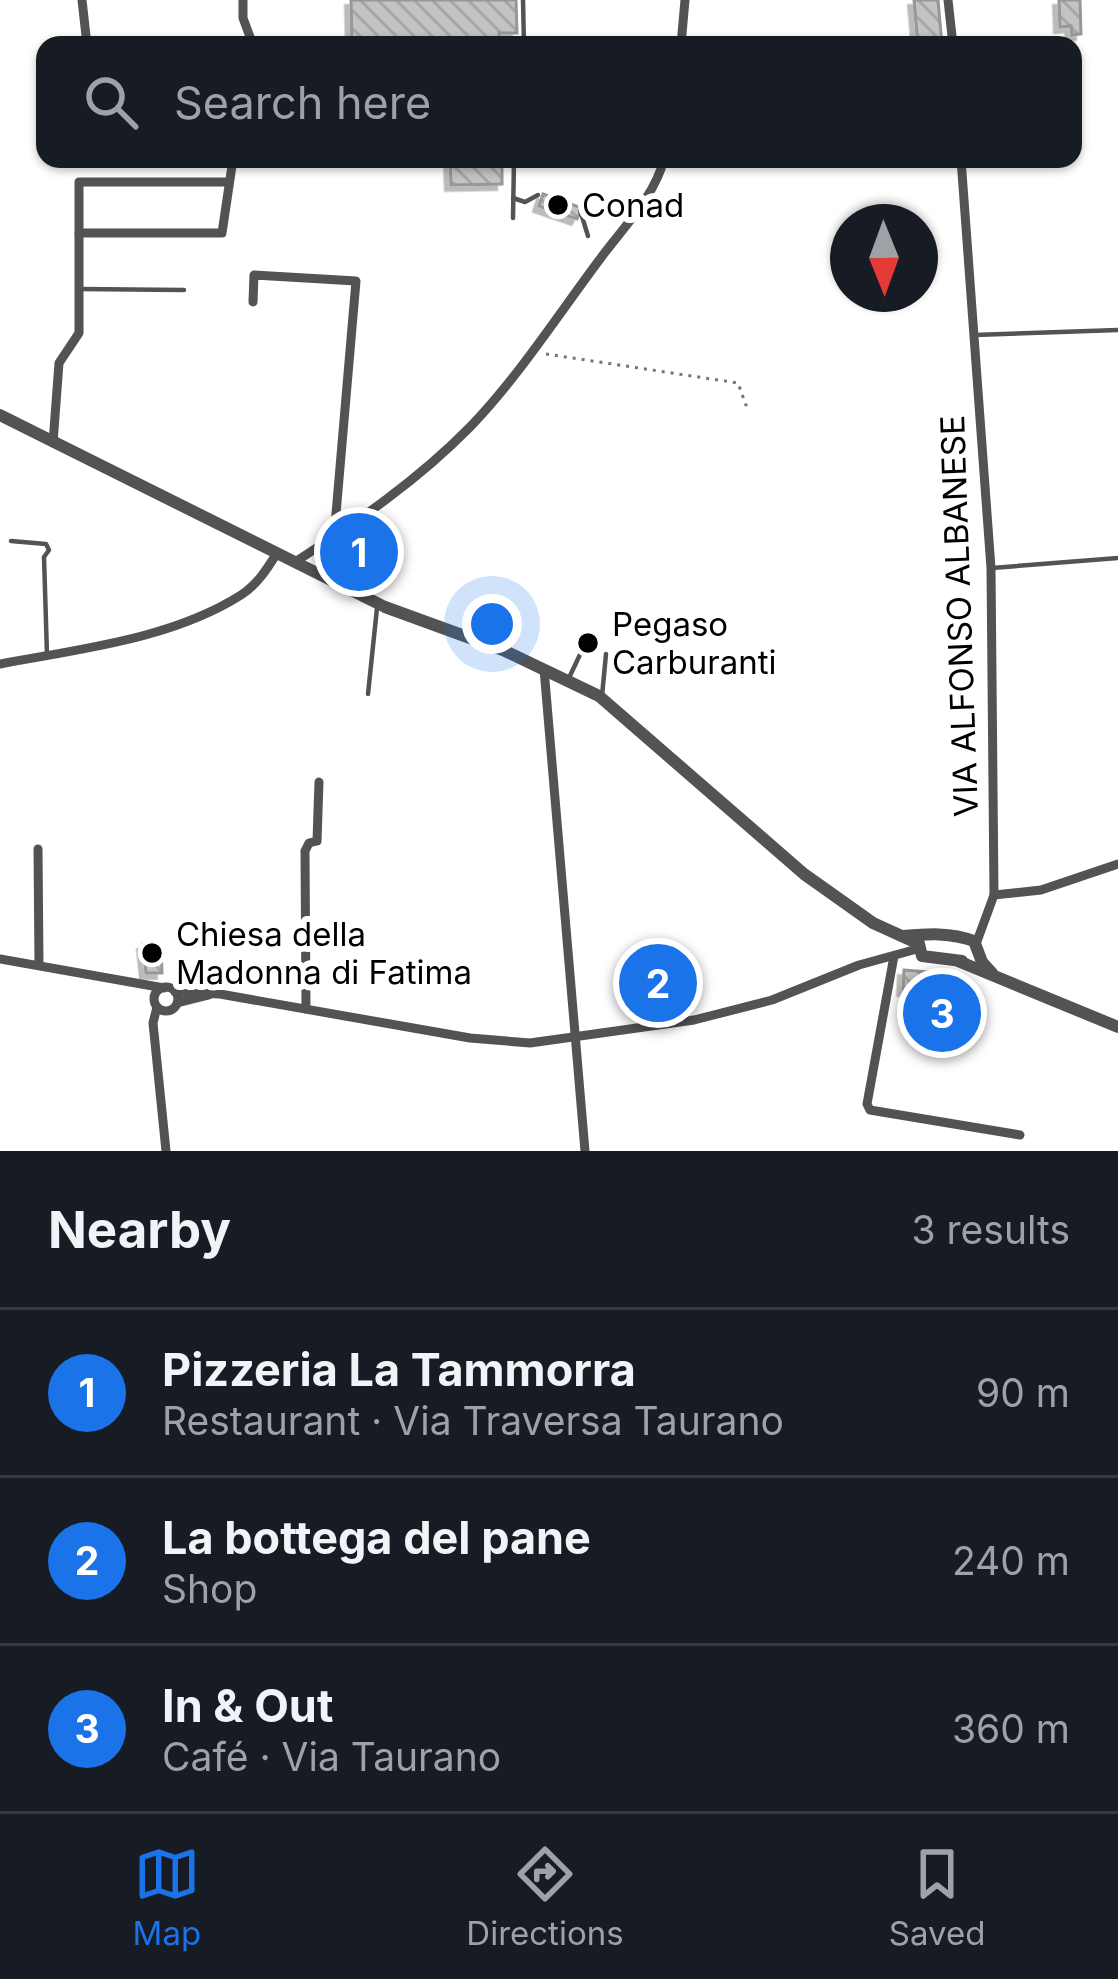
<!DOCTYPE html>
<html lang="en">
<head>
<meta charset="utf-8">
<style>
	:root { --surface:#171b24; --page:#242831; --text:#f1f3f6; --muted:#9ea1a6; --line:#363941; --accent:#1a73e8 }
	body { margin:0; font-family:Inter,sans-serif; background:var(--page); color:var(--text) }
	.compass { position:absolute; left:830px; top:204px; width:108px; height:108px; border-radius:50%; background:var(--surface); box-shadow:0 3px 9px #0004; rotate:179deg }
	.you { position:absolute; left:492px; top:624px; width:42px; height:42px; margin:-30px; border:9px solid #fff; border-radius:50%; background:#1a73e8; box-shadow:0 0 0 18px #1a73e833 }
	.badge { display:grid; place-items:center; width:78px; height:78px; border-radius:50%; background:var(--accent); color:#fff; font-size:39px; font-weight:700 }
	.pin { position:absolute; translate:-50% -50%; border:6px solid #fff; box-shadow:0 3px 12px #0006 }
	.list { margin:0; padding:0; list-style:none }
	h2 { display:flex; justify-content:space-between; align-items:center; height:156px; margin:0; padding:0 48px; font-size:51px }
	h2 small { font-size:39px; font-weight:400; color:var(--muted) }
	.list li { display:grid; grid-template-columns:78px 1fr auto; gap:36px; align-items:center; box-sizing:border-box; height:168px; padding:0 48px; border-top:3px solid var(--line) }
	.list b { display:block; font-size:45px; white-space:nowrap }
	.list p { margin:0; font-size:39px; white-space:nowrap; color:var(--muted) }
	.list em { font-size:39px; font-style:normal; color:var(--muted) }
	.icon { flex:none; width:66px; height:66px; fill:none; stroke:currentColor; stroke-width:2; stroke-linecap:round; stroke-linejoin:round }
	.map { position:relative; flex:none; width:1118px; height:1151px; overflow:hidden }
	.search { position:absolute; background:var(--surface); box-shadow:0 3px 9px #0004; left:36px; right:36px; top:36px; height:132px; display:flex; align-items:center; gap:30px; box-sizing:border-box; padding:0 42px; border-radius:24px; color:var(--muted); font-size:45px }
	.sheet { height:660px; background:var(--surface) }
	nav { display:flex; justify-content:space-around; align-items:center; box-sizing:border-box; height:168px; border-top:3px solid var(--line); background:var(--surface); font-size:33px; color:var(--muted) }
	nav a { display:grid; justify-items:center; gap:6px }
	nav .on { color:var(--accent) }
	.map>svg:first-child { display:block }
	.building { fill:url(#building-back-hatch); stroke:#979797; stroke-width:3; filter:url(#shadow) }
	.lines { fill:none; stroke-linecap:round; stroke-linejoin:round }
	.path { stroke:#757575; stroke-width:3; stroke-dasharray:3 6; stroke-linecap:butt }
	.service { stroke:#535353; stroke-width:4.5 }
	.minor { stroke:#535353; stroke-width:9 }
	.tertiary { stroke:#535353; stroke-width:12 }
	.poi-dot { fill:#000; stroke:#fff; stroke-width:4.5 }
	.labels { text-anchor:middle; stroke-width:12; stroke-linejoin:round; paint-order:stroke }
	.poi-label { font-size:33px; fill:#000; stroke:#fff; text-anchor:start }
	.street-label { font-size:33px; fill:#000; stroke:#fff }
</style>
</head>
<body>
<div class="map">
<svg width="1118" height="1151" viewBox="0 0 1118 1151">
	<defs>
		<pattern id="building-back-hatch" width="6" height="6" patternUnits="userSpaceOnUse" patternTransform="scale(3)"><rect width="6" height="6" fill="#c3c3c3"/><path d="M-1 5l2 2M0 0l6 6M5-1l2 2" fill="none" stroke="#a6a6a6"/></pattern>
		<filter id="shadow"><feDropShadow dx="-5.5" dy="5.5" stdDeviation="0" flood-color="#0004"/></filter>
	</defs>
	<rect width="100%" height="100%" fill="#fff"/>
	<!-- building -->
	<g class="building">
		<polygon points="351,0 516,0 517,33 499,33 500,45 352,45"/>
		<polygon points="914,0 938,0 942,45 918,45"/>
		<polygon points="1059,0 1080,0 1081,34 1072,35 1071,26 1060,27"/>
		<polygon points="450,159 502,159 502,184 451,185"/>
		<polygon points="543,194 582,208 577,219 539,206"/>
		<polygon points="367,538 374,553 352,564 344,550"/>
		<polygon points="157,942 161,946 162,973 146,973 143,944"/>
		<polygon points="904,970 930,972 926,990 903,990"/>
	</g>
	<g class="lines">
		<!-- path -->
		<polyline class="path" points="546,354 738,383 747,408"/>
		<!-- service -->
		<g class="service">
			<polyline points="523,0 524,45"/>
			<polyline points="513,198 525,202 538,195"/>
			<polyline points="580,210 588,236"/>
			<polyline points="513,218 514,159"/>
			<polyline points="79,289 184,290"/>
			<polyline points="974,335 1118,330"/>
			<polyline points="11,541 46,544 49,550 44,557 47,655"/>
			<polyline points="992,568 1118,558"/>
			<polyline points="568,680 585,644"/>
			<polyline points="368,694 377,608"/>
			<polyline points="602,696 606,654"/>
			<polyline points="652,1014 654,1026"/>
		</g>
		<!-- minor -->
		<g class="minor">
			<polyline points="82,0 87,45"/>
			<polyline points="243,0 243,18 253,45"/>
			<polyline points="948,0 953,45"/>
			<polyline points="681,45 685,0"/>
			<polyline points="961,159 991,568 994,895 976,944"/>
			<polyline points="79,233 222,233 233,159"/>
			<polyline points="253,302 254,275 356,281 334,537"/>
			<polyline points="53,443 59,363 79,333 79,182 229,182"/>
			<path d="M295,562C357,522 418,480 470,427C519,376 558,315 600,259C622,229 655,196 664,159"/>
			<path d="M0,664C79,649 172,639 241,595C257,585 267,569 277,553"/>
			<polyline points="544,669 585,1151"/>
			<polyline points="38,849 39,965"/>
			<polyline points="994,895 1041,890 1118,864"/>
			<polyline points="894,956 867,1104 870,1110 1020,1135"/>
			<polyline points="0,959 164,988"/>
			<circle cx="166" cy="999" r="12"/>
			<polyline points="175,992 220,994 470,1038 530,1043 694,1020 772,1000 859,965 917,949"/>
			<polyline points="177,1003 209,995"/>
			<polyline points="157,1007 153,1023 166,1151"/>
			<polyline points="306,1009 305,851 309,843 317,841 319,782"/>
		</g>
		<!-- tertiary -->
		<g class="tertiary">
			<polyline points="0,415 385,607 503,650 599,696 804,874 873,923 917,943"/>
			<path d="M902,936C927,934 950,932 974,941L982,962L992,973"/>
			<polyline points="918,940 922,956 962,961"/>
			<polyline points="958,961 1118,1027"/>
		</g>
	</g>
	<!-- markers -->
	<g class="poi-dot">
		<circle cx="558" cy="205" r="12"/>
		<circle cx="588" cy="643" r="12"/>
		<circle cx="152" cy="953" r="12"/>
	</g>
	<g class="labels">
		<!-- poi labels -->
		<g class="poi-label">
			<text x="582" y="217">Conad</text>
			<text x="612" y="636">Pegaso<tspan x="612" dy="38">Carburanti</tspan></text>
			<text x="176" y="946">Chiesa della<tspan x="176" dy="38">Madonna di Fatima</tspan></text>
		</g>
		<!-- street labels -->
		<g class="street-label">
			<text transform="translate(959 616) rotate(-92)" y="12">VIA ALFONSO ALBANESE</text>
		</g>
	</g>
</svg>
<svg class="compass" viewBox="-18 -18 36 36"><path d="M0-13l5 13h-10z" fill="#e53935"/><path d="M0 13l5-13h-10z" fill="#9ea1a6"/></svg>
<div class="you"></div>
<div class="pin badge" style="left:359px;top:552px">1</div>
<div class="pin badge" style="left:658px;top:983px">2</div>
<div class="pin badge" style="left:942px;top:1013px">3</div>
<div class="search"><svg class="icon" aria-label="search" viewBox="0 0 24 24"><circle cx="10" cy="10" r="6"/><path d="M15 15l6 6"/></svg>Search here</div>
</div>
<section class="sheet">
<h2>Nearby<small>3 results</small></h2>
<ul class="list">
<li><span class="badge">1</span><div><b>Pizzeria La Tammorra</b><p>Restaurant · Via Traversa Taurano</p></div><em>90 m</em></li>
<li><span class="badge">2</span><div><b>La bottega del pane</b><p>Shop</p></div><em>240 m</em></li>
<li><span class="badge">3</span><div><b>In &amp; Out</b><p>Café · Via Taurano</p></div><em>360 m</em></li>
</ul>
</section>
<nav>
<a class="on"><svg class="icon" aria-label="map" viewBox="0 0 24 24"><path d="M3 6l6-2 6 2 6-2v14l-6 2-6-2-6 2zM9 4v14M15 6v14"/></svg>Map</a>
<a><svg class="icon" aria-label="directions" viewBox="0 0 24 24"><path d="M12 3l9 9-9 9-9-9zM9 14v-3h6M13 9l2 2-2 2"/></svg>Directions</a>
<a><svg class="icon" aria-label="saved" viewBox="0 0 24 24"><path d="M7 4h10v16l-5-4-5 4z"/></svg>Saved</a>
</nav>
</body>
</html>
